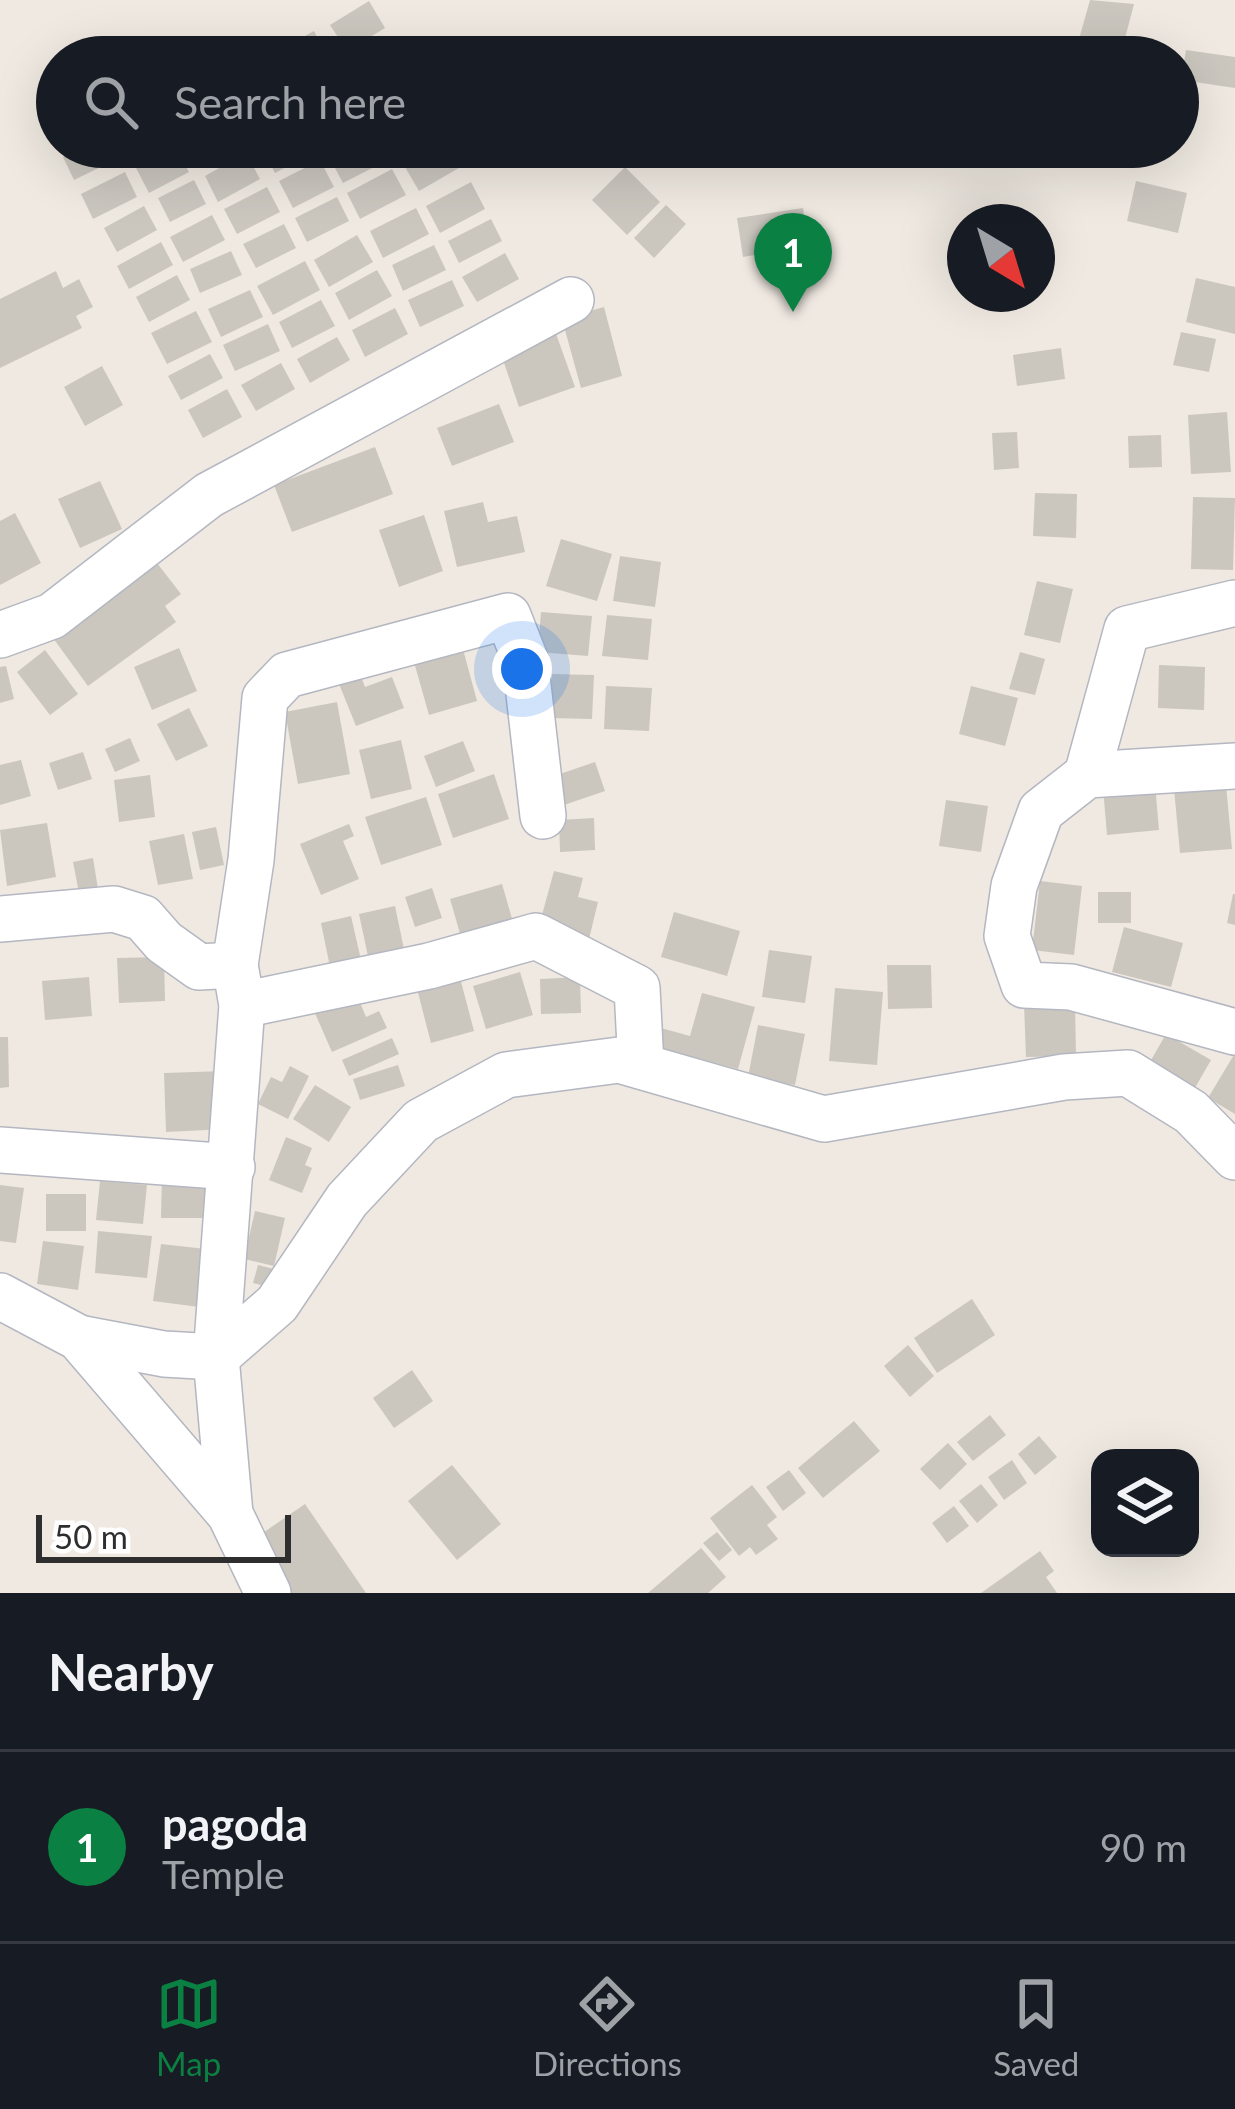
<!DOCTYPE html>
<html lang="en">
<head>
<meta charset="utf-8">
<style>
	:root { --surface:#171b24; --page:#242831; --text:#f1f3f6; --muted:#9ea1a6; --line:#363941; --accent:#0b8043 }
	body { margin:0; font-family:Lato,sans-serif; background:var(--page); color:var(--text) }
	.controls { position:absolute; right:36px; bottom:36px; display:grid; overflow:hidden; border-radius:24px; box-shadow:0 12px 48px #0002 }
	.controls button { width:108px; height:108px; display:grid; place-items:center; padding:0; border:0; border-bottom:3px solid var(--line); background:var(--surface); color:var(--text); font:60px sans-serif }
	.compass { position:absolute; left:947px; top:204px; width:108px; height:108px; border-radius:50%; background:var(--surface); box-shadow:0 12px 48px #0002; rotate:142deg }
	.scale { position:absolute; left:36px; bottom:30px; width:255px; box-sizing:border-box; padding-left:12px; border:6px solid #2e2e2e; border-top:0; font-size:33px; line-height:42px; white-space:nowrap; color:#2e2e2e; -webkit-text-stroke:9px #fff; paint-order:stroke }
	.you { position:absolute; left:522px; top:669px; width:42px; height:42px; margin:-30px; border:9px solid #fff; border-radius:50%; background:#1a73e8; box-shadow:0 0 0 18px #1a73e833 }
	.badge { display:grid; place-items:center; width:78px; height:78px; border-radius:50%; background:var(--accent); color:#fff; font-size:39px; font-weight:700 }
	.pin { position:absolute; translate:-50% -99px; filter:drop-shadow(0 3px 6px #0008) }
	.pin::after { content:''; position:absolute; top:63px; width:42px; height:36px; background:inherit; clip-path:polygon(0 0,100% 0,50% 100%) }
	.list { margin:0; padding:0; list-style:none }
	h2 { display:flex; justify-content:space-between; align-items:center; height:156px; margin:0; padding:0 48px; font-size:51px }
	h2 small { font-size:39px; font-weight:400; color:var(--muted) }
	.list li { display:grid; grid-template-columns:78px 1fr auto; gap:36px; align-items:center; box-sizing:border-box; height:192px; padding:0 48px; border-top:3px solid var(--line) }
	.list b { display:block; font-size:45px; white-space:nowrap }
	.list p { margin:0; font-size:39px; white-space:nowrap; color:var(--muted) }
	.list em { font-size:39px; font-style:normal; color:var(--muted) }
	.icon { flex:none; width:66px; height:66px; fill:none; stroke:currentColor; stroke-width:2; stroke-linecap:round; stroke-linejoin:round }
	.map { position:relative; flex:none; width:1235px; height:1593px; overflow:hidden }
	.search { position:absolute; background:var(--surface); box-shadow:0 12px 48px #0002; left:36px; right:36px; top:36px; height:132px; display:flex; align-items:center; gap:30px; box-sizing:border-box; padding:0 42px; border-radius:66px; color:var(--muted); font-size:45px }
	.sheet { height:348px; background:var(--surface) }
	nav { display:flex; justify-content:space-around; align-items:center; box-sizing:border-box; height:168px; border-top:3px solid var(--line); background:var(--surface); font-size:33px; color:var(--muted) }
	nav a { display:grid; justify-items:center; gap:6px }
	nav .on { color:var(--accent) }
	.map>svg:first-child { display:block }
	.building { fill:#cbc7bf }
	.lines { fill:none; stroke-linecap:round; stroke-linejoin:round }
	.minor-casing { stroke:#b4b7c1; stroke-width:48 }
	.minor { stroke:#fff; stroke-width:45 }
</style>
</head>
<body>
<div class="map">
<svg width="1235" height="1593" viewBox="0 0 1235 1593">
	<rect width="100%" height="100%" fill="#efe9e1"/>
	<!-- building -->
	<g class="building">
		<polygon points="1090,0 1134,4 1123,46 1135,49 1132,57 1074,57"/>
		<polygon points="369,1 385,28 347,51 330,25"/>
		<polygon points="314,31 326,54 276,57 274,53"/>
		<polygon points="390,39 399,57 358,57"/>
		<polygon points="1186,50 1235,57 1235,88 1181,80"/>
		<polygon points="83,147 108,147 115,160 74,180 63,157"/>
		<polygon points="171,147 176,147 189,172 149,193 135,166"/>
		<polygon points="190,147 234,147 200,166"/>
		<polygon points="261,147 313,147 316,151 275,173"/>
		<polygon points="344,147 381,147 388,160 343,183 328,155"/>
		<polygon points="440,147 447,147 459,168 419,191 405,167"/>
		<polygon points="246,153 260,179 218,202 205,176"/>
		<polygon points="320,160 334,187 293,208 279,181"/>
		<polygon points="625,167 660,202 627,235 592,200"/>
		<polygon points="392,169 406,195 360,219 347,193"/>
		<polygon points="125,172 137,197 93,219 81,194"/>
		<polygon points="194,180 206,204 170,222 158,198"/>
		<polygon points="1136,181 1187,193 1178,233 1127,221"/>
		<polygon points="471,182 485,209 440,233 426,206"/>
		<polygon points="267,187 280,212 237,234 224,209"/>
		<polygon points="337,197 349,221 307,242 295,218"/>
		<polygon points="666,205 686,224 654,258 634,238"/>
		<polygon points="144,206 157,230 117,252 104,228"/>
		<polygon points="416,208 429,234 383,258 370,231"/>
		<polygon points="803,208 809,246 743,257 737,218"/>
		<polygon points="212,215 225,240 183,262 170,237"/>
		<polygon points="491,219 502,241 459,263 448,241"/>
		<polygon points="284,224 296,248 256,268 243,244"/>
		<polygon points="357,235 373,262 329,287 314,260"/>
		<polygon points="161,242 173,265 129,289 117,266"/>
		<polygon points="434,245 446,270 403,291 392,265"/>
		<polygon points="231,251 242,275 200,293 190,269"/>
		<polygon points="505,253 519,279 477,302 462,277"/>
		<polygon points="305,261 320,290 273,315 257,286"/>
		<polygon points="377,270 392,296 349,320 335,293"/>
		<polygon points="56,271 63,288 79,279 93,307 76,316 82,328 0,368 0,299"/>
		<polygon points="177,275 190,300 149,322 136,297"/>
		<polygon points="1196,278 1235,287 1235,334 1186,322"/>
		<polygon points="452,280 464,306 420,327 408,300"/>
		<polygon points="250,290 263,317 221,337 208,309"/>
		<polygon points="321,300 335,326 292,348 279,322"/>
		<polygon points="604,307 622,376 581,388 562,319"/>
		<polygon points="395,308 408,334 365,357 352,330"/>
		<polygon points="196,311 212,342 167,364 151,333"/>
		<polygon points="268,324 280,351 235,371 223,345"/>
		<polygon points="554,328 575,387 519,407 499,348"/>
		<polygon points="1181,332 1216,339 1209,372 1173,365"/>
		<polygon points="337,337 350,360 310,383 297,359"/>
		<polygon points="1061,348 1065,379 1017,386 1013,355"/>
		<polygon points="210,354 223,378 181,400 168,376"/>
		<polygon points="281,363 295,389 256,411 241,385"/>
		<polygon points="102,366 123,405 85,426 64,387"/>
		<polygon points="227,389 242,417 203,438 188,410"/>
		<polygon points="499,404 514,442 452,466 437,428"/>
		<polygon points="1227,412 1231,472 1191,474 1188,415"/>
		<polygon points="1017,432 1019,468 994,470 992,433"/>
		<polygon points="1161,435 1162,467 1129,468 1128,436"/>
		<polygon points="375,447 393,494 292,532 274,485"/>
		<polygon points="100,481 122,529 80,548 58,499"/>
		<polygon points="1035,493 1077,494 1076,538 1033,536"/>
		<polygon points="1193,497 1235,498 1233,570 1191,569"/>
		<polygon points="483,502 488,522 517,516 525,552 457,567 444,511"/>
		<polygon points="15,513 41,563 0,585 0,521"/>
		<polygon points="424,515 443,571 399,587 379,530"/>
		<polygon points="561,539 612,554 597,601 546,586"/>
		<polygon points="620,556 661,562 655,607 613,601"/>
		<polygon points="157,563 181,594 165,606 176,622 88,686 53,638"/>
		<polygon points="1037,581 1073,589 1060,643 1024,635"/>
		<polygon points="541,612 592,616 588,656 538,652"/>
		<polygon points="607,615 652,619 648,660 602,656"/>
		<polygon points="461,642 477,701 429,715 412,655"/>
		<polygon points="179,648 197,691 152,710 134,667"/>
		<polygon points="45,650 78,694 50,715 17,672"/>
		<polygon points="1020,652 1045,659 1035,695 1009,689"/>
		<polygon points="1159,665 1205,667 1204,710 1158,708"/>
		<polygon points="6,666 14,699 0,703 0,667"/>
		<polygon points="359,671 365,687 392,677 404,708 356,726 337,679"/>
		<polygon points="552,674 594,675 592,719 550,718"/>
		<polygon points="606,686 652,688 649,731 604,729"/>
		<polygon points="971,686 1018,698 1005,746 959,734"/>
		<polygon points="337,702 350,774 298,784 285,712"/>
		<polygon points="189,708 208,746 176,761 157,724"/>
		<polygon points="130,738 140,761 115,772 105,749"/>
		<polygon points="401,740 412,789 371,799 359,750"/>
		<polygon points="463,741 475,771 436,787 424,756"/>
		<polygon points="83,752 92,779 58,790 49,763"/>
		<polygon points="21,760 31,796 0,805 0,765"/>
		<polygon points="595,762 605,791 564,805 554,776"/>
		<polygon points="494,774 509,819 453,838 438,794"/>
		<polygon points="150,775 155,817 119,822 114,780"/>
		<polygon points="1155,784 1159,830 1107,835 1103,788"/>
		<polygon points="1226,785 1232,849 1180,853 1174,789"/>
		<polygon points="426,797 442,845 381,865 365,817"/>
		<polygon points="946,800 988,806 981,852 939,846"/>
		<polygon points="594,818 595,850 560,852 559,820"/>
		<polygon points="47,823 56,877 7,886 0,830"/>
		<polygon points="349,824 354,836 343,841 359,879 321,895 300,844"/>
		<polygon points="216,827 224,865 200,870 192,832"/>
		<polygon points="184,834 193,879 158,885 149,841"/>
		<polygon points="93,858 98,889 79,893 73,862"/>
		<polygon points="554,871 583,878 578,897 598,902 589,939 539,926"/>
		<polygon points="1040,881 1082,886 1074,955 1032,950"/>
		<polygon points="502,884 515,929 463,944 450,899"/>
		<polygon points="432,888 442,918 415,927 405,897"/>
		<rect x="1098" y="892" width="33" height="31"/>
		<polygon points="1233,894 1235,894 1235,925 1227,923"/>
		<polygon points="395,906 405,954 369,961 359,914"/>
		<polygon points="674,912 740,931 727,976 661,957"/>
		<polygon points="351,916 361,960 330,967 321,923"/>
		<polygon points="1124,927 1183,943 1171,987 1112,972"/>
		<polygon points="769,950 812,956 805,1003 762,997"/>
		<polygon points="164,957 165,1001 119,1003 117,958"/>
		<polygon points="887,965 931,965 932,1008 888,1009"/>
		<polygon points="520,972 533,1015 486,1029 473,986"/>
		<polygon points="459,974 474,1031 431,1043 416,985"/>
		<polygon points="89,977 92,1016 45,1020 42,981"/>
		<polygon points="580,977 581,1013 541,1014 540,979"/>
		<polygon points="835,988 883,992 877,1065 829,1061"/>
		<polygon points="356,993 366,1017 379,1011 387,1028 332,1052 314,1011"/>
		<polygon points="702,993 755,1007 738,1069 645,1044 650,1025 690,1036"/>
		<polygon points="1075,1002 1076,1056 1026,1057 1024,1004"/>
		<polygon points="758,1025 805,1034 795,1085 748,1077"/>
		<polygon points="1166,1034 1211,1060 1192,1093 1147,1067"/>
		<polygon points="0,1037 8,1037 9,1087 0,1088"/>
		<polygon points="392,1038 399,1054 349,1076 342,1060"/>
		<polygon points="1235,1053 1235,1114 1208,1098"/>
		<polygon points="398,1065 405,1086 360,1100 353,1079"/>
		<polygon points="290,1066 309,1076 288,1119 258,1104 271,1077 282,1082"/>
		<polygon points="224,1071 226,1129 166,1132 164,1073"/>
		<polygon points="315,1085 351,1107 329,1142 293,1119"/>
		<polygon points="286,1137 312,1148 305,1165 312,1168 302,1193 269,1180"/>
		<polygon points="162,1173 216,1174 215,1218 161,1218"/>
		<polygon points="100,1181 147,1185 143,1224 96,1220"/>
		<polygon points="0,1185 24,1188 16,1243 0,1241"/>
		<rect x="46" y="1194" width="40" height="37"/>
		<polygon points="255,1211 285,1218 274,1266 244,1259"/>
		<polygon points="98,1231 152,1236 147,1278 95,1273"/>
		<polygon points="43,1241 84,1246 78,1290 37,1284"/>
		<polygon points="161,1244 206,1249 199,1307 153,1301"/>
		<polygon points="258,1265 278,1270 273,1288 253,1283"/>
		<polygon points="972,1299 995,1335 937,1373 914,1338"/>
		<polygon points="908,1345 934,1376 910,1397 884,1366"/>
		<polygon points="412,1370 433,1401 394,1428 373,1398"/>
		<polygon points="990,1415 1006,1435 973,1461 957,1442"/>
		<polygon points="854,1421 880,1451 823,1498 798,1468"/>
		<polygon points="1039,1436 1057,1457 1035,1475 1018,1454"/>
		<polygon points="948,1443 967,1464 940,1490 920,1469"/>
		<polygon points="1012,1460 1027,1483 1004,1500 988,1477"/>
		<polygon points="452,1465 501,1524 457,1560 408,1501"/>
		<polygon points="789,1470 806,1493 783,1511 766,1487"/>
		<polygon points="981,1484 998,1505 977,1523 959,1501"/>
		<polygon points="752,1485 777,1517 767,1525 778,1539 756,1555 750,1547 739,1556 710,1518"/>
		<polygon points="305,1504 366,1593 286,1593 251,1541"/>
		<polygon points="954,1506 969,1526 947,1543 932,1523"/>
		<polygon points="717,1532 732,1550 719,1561 703,1543"/>
		<polygon points="701,1548 726,1577 708,1593 648,1593"/>
		<polygon points="1040,1551 1054,1571 1046,1577 1057,1593 981,1593"/>
	</g>
	<g class="lines">
		<!-- minor casing -->
		<g class="minor-casing">
			<g id="minor">
				<polyline points="0,635 52,616 209,495 571,300"/>
				<polyline points="1235,766 1087,775 1041,811 1014,886 1007,936 1024,985 1071,987 1235,1032"/>
				<polyline points="1087,775 1127,629 1235,603"/>
				<polyline points="0,919 114,909 143,918 164,942 199,967 235,965"/>
				<polyline points="242,1005 429,966 536,936 637,988 641,1066"/>
				<polyline points="0,1150 232,1167"/>
				<polyline points="0,1296 79,1338 230,1514 268,1593"/>
				<polyline points="79,1338 164,1354 216,1357 277,1304 347,1200 421,1121 506,1075 619,1060 824,1119 1064,1077 1128,1073 1191,1112 1235,1157"/>
				<polyline points="230,1514 216,1357 242,1005 235,965 251,860 265,698 287,675 508,616 525,659 543,816"/>
			</g>
		</g>
		<!-- minor -->
		<use href="#minor" class="minor"/>
	</g>
</svg>
<div class="controls">
<button><svg class="icon" aria-label="layers" viewBox="0 0 24 24"><path d="M12 4l9 5-9 5-9-5zM3 14l9 5 9-5"/></svg></button>
</div>
<svg class="compass" viewBox="-18 -18 36 36"><path d="M0-13l5 13h-10z" fill="#e53935"/><path d="M0 13l5-13h-10z" fill="#9ea1a6"/></svg>
<div class="scale">50 m</div>
<div class="you"></div>
<div class="pin badge" style="left:793px;top:312px">1</div>
<div class="search"><svg class="icon" aria-label="search" viewBox="0 0 24 24"><circle cx="10" cy="10" r="6"/><path d="M15 15l6 6"/></svg>Search here</div>
</div>
<section class="sheet">
<h2>Nearby<small></small></h2>
<ul class="list">
<li><span class="badge">1</span><div><b>pagoda</b><p>Temple</p></div><em>90 m</em></li>
</ul>
</section>
<nav>
<a class="on"><svg class="icon" aria-label="map" viewBox="0 0 24 24"><path d="M3 6l6-2 6 2 6-2v14l-6 2-6-2-6 2zM9 4v14M15 6v14"/></svg>Map</a>
<a><svg class="icon" aria-label="directions" viewBox="0 0 24 24"><path d="M12 3l9 9-9 9-9-9zM9 14v-3h6M13 9l2 2-2 2"/></svg>Directions</a>
<a><svg class="icon" aria-label="saved" viewBox="0 0 24 24"><path d="M7 4h10v16l-5-4-5 4z"/></svg>Saved</a>
</nav>
</body>
</html>
